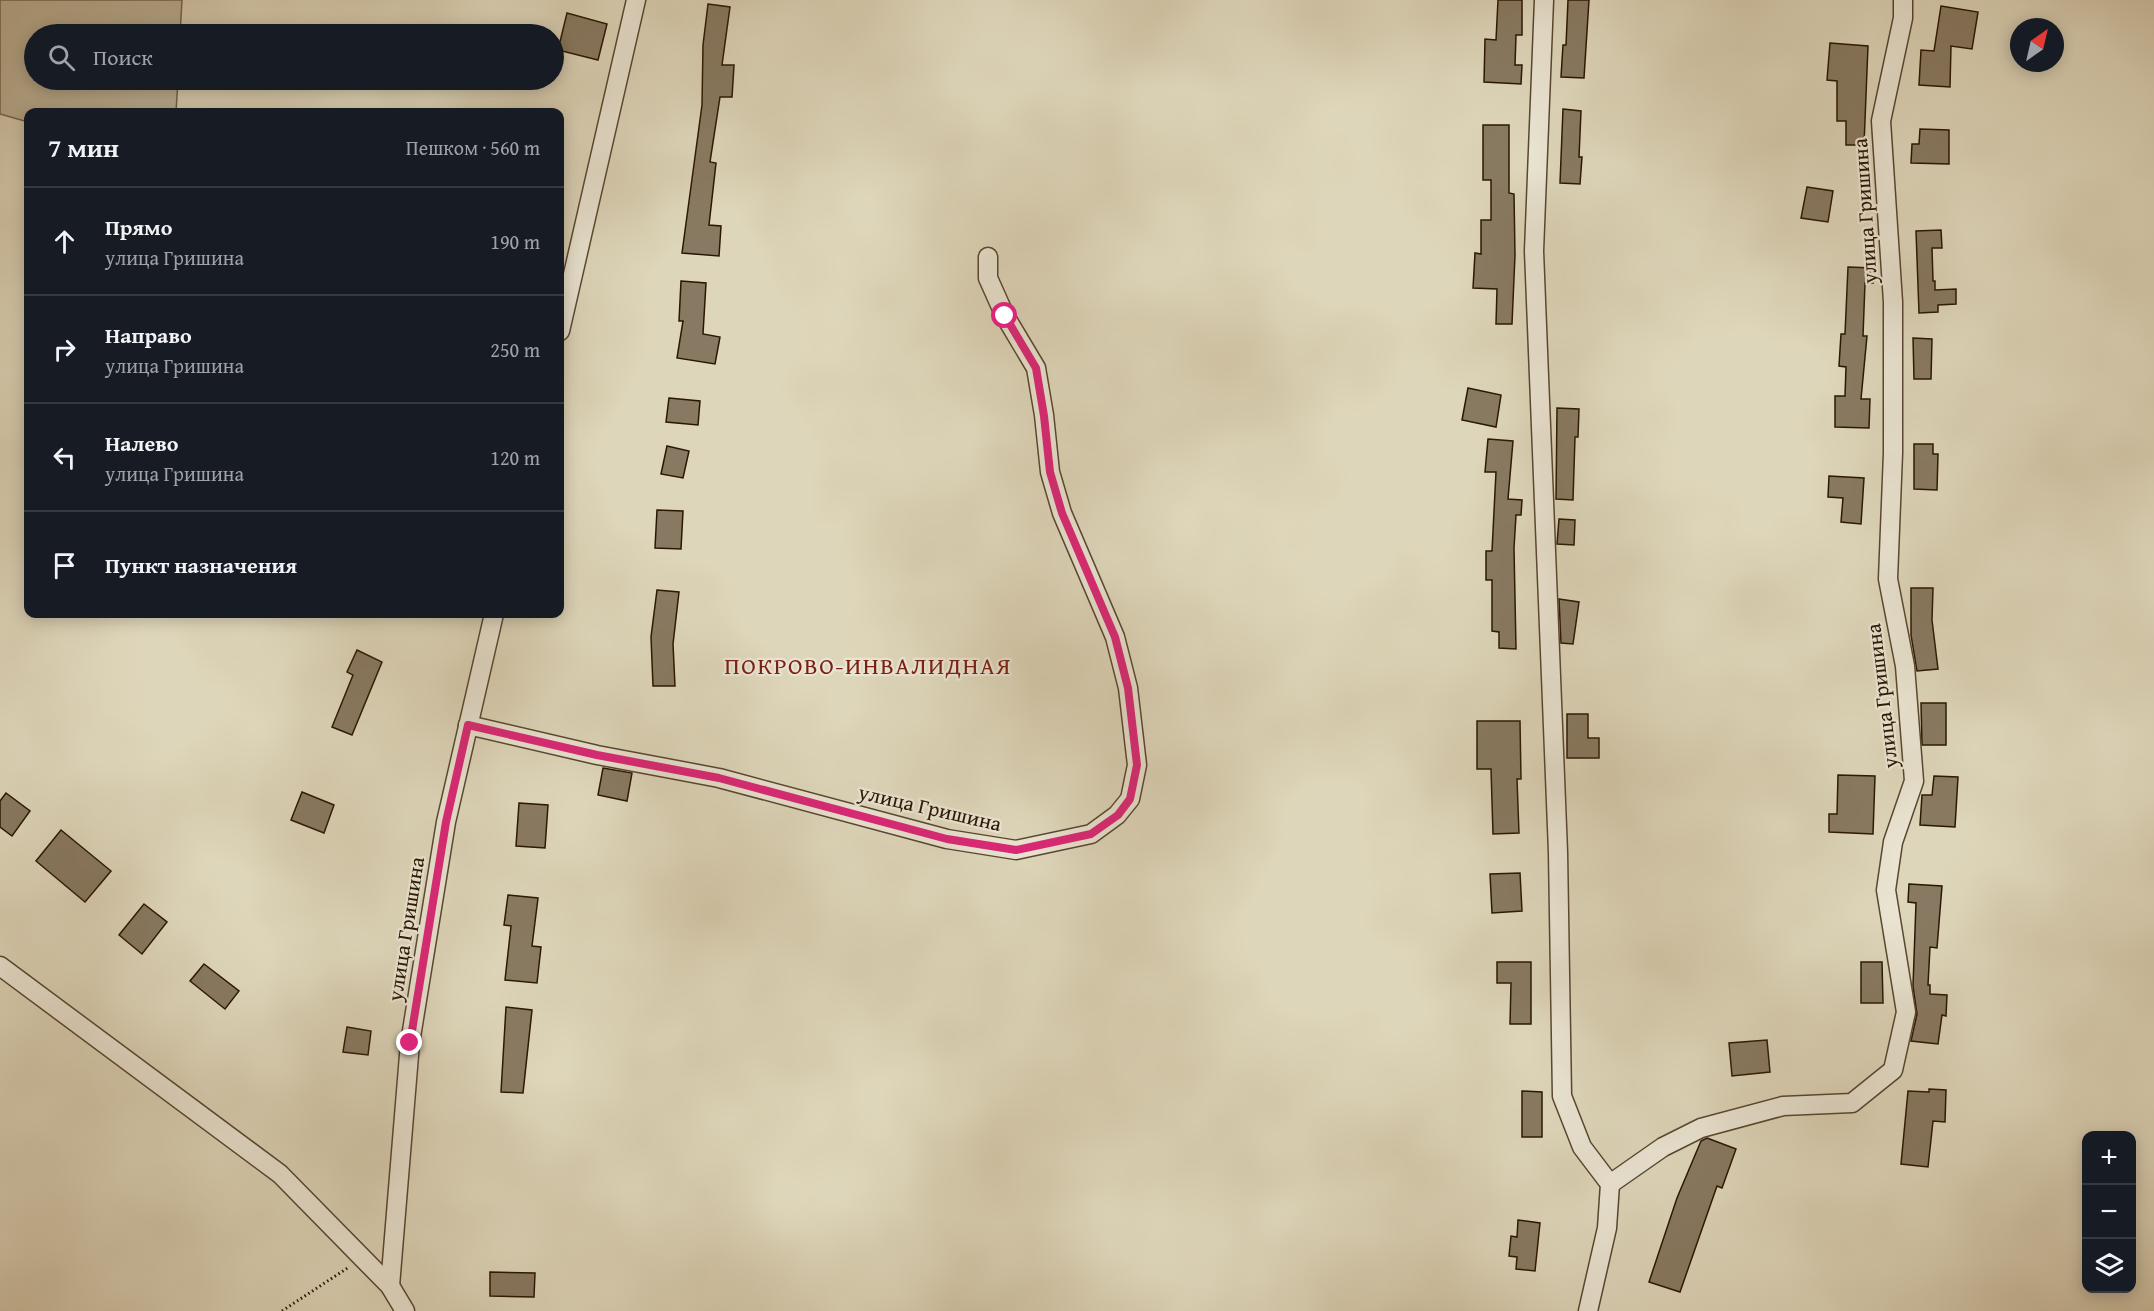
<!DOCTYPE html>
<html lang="ru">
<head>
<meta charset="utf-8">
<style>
	:root { --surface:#171b24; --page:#242831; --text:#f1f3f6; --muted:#9ea1a6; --line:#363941 }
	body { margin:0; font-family:"Gentium Book Plus",serif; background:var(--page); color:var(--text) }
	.controls { position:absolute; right:18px; bottom:18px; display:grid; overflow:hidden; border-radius:12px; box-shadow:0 3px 15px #0003 }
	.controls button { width:54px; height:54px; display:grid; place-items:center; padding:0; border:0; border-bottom:2px solid var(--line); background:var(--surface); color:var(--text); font:30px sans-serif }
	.compass { position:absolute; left:2010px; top:18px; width:54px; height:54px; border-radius:50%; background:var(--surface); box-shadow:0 3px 15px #0003; rotate:34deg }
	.stop { position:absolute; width:18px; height:18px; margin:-14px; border:4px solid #db2777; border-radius:50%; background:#fff }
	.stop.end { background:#db2777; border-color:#fff; box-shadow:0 2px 6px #0008 }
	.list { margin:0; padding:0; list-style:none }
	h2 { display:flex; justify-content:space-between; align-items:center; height:78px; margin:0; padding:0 24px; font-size:26px }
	h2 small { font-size:20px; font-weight:400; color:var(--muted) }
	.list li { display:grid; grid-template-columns:39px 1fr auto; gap:18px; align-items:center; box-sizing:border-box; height:108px; padding:0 24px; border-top:2px solid var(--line) }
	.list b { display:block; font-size:22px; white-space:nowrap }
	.list p { margin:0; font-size:20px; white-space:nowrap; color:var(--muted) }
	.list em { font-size:20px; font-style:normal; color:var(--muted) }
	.icon { flex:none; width:33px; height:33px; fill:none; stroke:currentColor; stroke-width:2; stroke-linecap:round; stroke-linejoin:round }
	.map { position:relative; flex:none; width:2154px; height:1311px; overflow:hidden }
	.search { position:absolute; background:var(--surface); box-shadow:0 3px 15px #0003; left:24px; top:24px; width:540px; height:66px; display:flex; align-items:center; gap:15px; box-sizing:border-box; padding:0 21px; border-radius:33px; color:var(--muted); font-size:22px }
	.panel { position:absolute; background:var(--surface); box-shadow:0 3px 15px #0003; left:24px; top:108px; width:540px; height:510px; border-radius:12px }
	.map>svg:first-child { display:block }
	.green { fill:#bfb69b; stroke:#74664f; stroke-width:1.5 }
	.building { fill:#887a62; stroke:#2a1703; stroke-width:1.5 }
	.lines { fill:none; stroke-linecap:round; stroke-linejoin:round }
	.street-casing { stroke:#574731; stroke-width:21 }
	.path { stroke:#2a1703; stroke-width:3; stroke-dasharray:1.5 3; stroke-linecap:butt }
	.street { stroke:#eae4d2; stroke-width:18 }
	.route { stroke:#db2777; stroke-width:8 }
	.labels { text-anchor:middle; stroke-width:4.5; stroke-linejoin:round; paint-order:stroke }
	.street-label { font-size:21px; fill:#2a1703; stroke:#eae4d2 }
	.quarter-label { font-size:24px; letter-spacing:1.5px; fill:#7a1f14; stroke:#eae4d2 }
</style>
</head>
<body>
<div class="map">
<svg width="2154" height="1311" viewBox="0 0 2154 1311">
	<rect width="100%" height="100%" fill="#ded6ba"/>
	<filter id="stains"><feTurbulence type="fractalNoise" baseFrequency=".00333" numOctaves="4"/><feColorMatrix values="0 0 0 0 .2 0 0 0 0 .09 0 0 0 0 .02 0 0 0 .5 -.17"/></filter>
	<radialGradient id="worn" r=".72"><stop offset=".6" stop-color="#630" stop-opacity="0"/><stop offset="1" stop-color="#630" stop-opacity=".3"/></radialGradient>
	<!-- green -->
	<polygon class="green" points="0,0 182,0 180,34 34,34 34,80 178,80 176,112 28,112 28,122 0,114"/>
	<!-- building -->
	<g class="building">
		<polygon points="1498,0 1522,0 1522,35 1516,35 1515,65 1522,65 1521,84 1484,82 1485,39 1496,40"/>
		<polygon points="1568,0 1589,0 1584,78 1561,77 1563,45 1566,45"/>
		<polygon points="708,4 730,7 722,65 734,65 732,97 720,97 710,162 716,163 709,225 721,226 719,256 682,253 702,105 703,45"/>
		<polygon points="1941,6 1978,12 1972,49 1951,46 1950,87 1919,85 1921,50 1934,51"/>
		<polygon points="567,13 607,24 598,60 558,50"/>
		<polygon points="1830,43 1868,46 1864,145 1846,145 1846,121 1837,121 1837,81 1827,80"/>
		<polygon points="1563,109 1581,111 1579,157 1582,157 1580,184 1560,183"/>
		<polygon points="1483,125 1509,125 1509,193 1514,194 1515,255 1512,324 1496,324 1497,289 1473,288 1475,253 1481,254 1481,220 1491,220 1491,180 1483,180"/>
		<polygon points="1920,129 1949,130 1949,164 1911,163 1912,144 1919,144"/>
		<polygon points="1807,187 1833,191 1828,222 1801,218"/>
		<polygon points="1941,230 1942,248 1932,248 1933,281 1935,281 1935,290 1956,289 1956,304 1938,305 1938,312 1919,313 1916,231"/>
		<polygon points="1848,267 1873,268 1873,283 1865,283 1863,336 1867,336 1861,399 1870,399 1869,428 1835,427 1835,396 1845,396 1846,367 1839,366 1841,334 1845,334"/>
		<polygon points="681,281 706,283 703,334 720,337 715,364 677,358 683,321 679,321"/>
		<polygon points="1913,338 1932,339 1931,379 1914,379"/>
		<polygon points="1468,388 1501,395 1496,427 1462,420"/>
		<polygon points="669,398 700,401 698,425 666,422"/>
		<polygon points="1557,408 1579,409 1578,437 1575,437 1573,500 1556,499"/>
		<polygon points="1488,439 1513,441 1508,499 1522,500 1521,515 1516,515 1514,548 1516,649 1499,648 1499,632 1492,631 1492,580 1486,580 1486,551 1492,551 1496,472 1485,472"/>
		<polygon points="1914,444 1933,444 1933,454 1938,454 1937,490 1914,489"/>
		<polygon points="667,446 689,451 683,478 661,474"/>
		<polygon points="1829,476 1864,478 1861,524 1841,522 1843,498 1828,497"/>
		<polygon points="657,510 683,511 681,549 655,548"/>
		<polygon points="1559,519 1575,520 1574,545 1557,544"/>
		<polygon points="1911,588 1933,588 1932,620 1938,669 1917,671 1911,635"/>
		<polygon points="657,590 679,592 673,644 675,686 653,686 651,637"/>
		<polygon points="1559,599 1579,602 1573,644 1561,643"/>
		<polygon points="357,650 382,662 352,735 332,727 353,675 347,672"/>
		<polygon points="1921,703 1946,703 1946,745 1922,745"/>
		<polygon points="1567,714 1588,714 1588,738 1599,738 1599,758 1567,758"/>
		<polygon points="1477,721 1520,721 1521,779 1517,779 1519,833 1493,834 1491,769 1477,769"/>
		<polygon points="603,768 632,773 627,801 598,795"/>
		<polygon points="1838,775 1875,776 1873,834 1829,832 1829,814 1837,814"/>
		<polygon points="1934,776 1958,777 1955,827 1920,825 1922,795 1932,795"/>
		<polygon points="302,792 334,805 324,833 291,820"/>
		<polygon points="6,793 30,811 12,836 0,827 0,801"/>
		<polygon points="519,803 548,805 545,848 516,846"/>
		<polygon points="61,830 111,871 85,902 36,861"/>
		<polygon points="1520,873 1522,911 1492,913 1490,874"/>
		<polygon points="1909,884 1942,886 1937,948 1930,947 1928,985 1930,985 1930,994 1947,995 1946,1016 1942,1015 1938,1044 1911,1041 1917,1014 1913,986 1916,903 1908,902"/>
		<polygon points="508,895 538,898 532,946 541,947 537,983 505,980 511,926 504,925"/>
		<polygon points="144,904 167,922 142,954 119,935"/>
		<polygon points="1497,962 1531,962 1531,1024 1510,1024 1511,983 1497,983"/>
		<polygon points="1861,962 1882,962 1883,1003 1861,1003"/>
		<polygon points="204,964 239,991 225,1009 190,981"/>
		<polygon points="506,1007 532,1010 523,1093 501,1092"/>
		<polygon points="347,1027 371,1031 368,1055 343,1052"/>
		<polygon points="1767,1040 1770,1072 1732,1076 1729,1043"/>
		<polygon points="1929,1089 1946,1090 1945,1122 1933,1121 1928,1167 1901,1164 1908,1091 1929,1092"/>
		<polygon points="1522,1091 1542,1092 1542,1137 1522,1137"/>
		<polygon points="1707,1138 1736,1149 1722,1188 1717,1186 1680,1292 1649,1282 1677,1198 1701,1141"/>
		<polygon points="1518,1220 1540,1223 1535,1271 1516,1269 1517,1257 1509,1256 1511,1236 1517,1237"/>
		<polygon points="490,1272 535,1273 534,1297 490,1296"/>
	</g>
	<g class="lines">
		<!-- street casing -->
		<g class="street-casing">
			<g id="street">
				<polyline points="1544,0 1534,251 1558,852 1562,1096 1582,1147 1610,1184 1607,1228 1588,1311"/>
				<polyline points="560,331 636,0"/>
				<polyline points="468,725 597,755 719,778 947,839 1016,850 1091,834 1117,815 1130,799 1137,765 1128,688 1115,637 1062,513 1050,472 1044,415 1036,368 1005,316 988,278 988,257"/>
				<polyline points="0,966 280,1174 390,1286 405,1311"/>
				<polyline points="1610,1184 1663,1147 1701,1128 1783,1106 1852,1103 1893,1070 1906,1012 1886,890 1893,842 1914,781 1905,666 1888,579 1893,453 1893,302 1881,121 1903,18 1903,0"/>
				<polyline points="390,1286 410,1043 446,822 494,614"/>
			</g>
		</g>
		<!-- path -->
		<polyline class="path" points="282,1311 349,1267"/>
		<!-- street -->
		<use href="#street" class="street"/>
	</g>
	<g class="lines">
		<!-- route -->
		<polyline class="route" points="410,1043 446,822 468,725 597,755 719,778 947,839 1016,850 1091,834 1118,815 1130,799 1137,765 1128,688 1115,637 1062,513 1050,472 1044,416 1036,368 1005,316"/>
	</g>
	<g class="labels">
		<!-- street labels -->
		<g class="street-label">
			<text transform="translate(1865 211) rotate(-94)" y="7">улица Гришина</text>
			<text transform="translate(1882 696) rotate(-97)" y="7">улица Гришина</text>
			<text transform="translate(930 808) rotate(13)" y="7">улица Гришина</text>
			<text transform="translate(406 929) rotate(-81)" y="7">улица Гришина</text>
		</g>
		<!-- quarter labels -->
		<g class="quarter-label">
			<text x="868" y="674">ПОКРОВО-ИНВАЛИДНАЯ</text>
		</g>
	</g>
	<rect width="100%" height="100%" filter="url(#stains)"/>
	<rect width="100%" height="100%" fill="url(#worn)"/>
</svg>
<div class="controls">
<button>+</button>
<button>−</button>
<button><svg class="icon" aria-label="layers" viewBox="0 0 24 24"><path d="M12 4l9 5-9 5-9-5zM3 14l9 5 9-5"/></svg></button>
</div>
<svg class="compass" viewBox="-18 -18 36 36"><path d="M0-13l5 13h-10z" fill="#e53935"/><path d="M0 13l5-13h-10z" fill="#9ea1a6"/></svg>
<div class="stop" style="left:1005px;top:316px"></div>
<div class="stop end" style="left:410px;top:1043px"></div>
<div class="search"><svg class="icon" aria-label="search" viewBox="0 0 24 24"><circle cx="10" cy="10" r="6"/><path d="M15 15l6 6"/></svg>Поиск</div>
<section class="panel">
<h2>7 мин<small>Пешком · 560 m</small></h2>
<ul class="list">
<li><svg class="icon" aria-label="ahead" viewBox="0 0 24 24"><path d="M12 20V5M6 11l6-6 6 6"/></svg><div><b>Прямо</b><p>улица Гришина</p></div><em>190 m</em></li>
<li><svg class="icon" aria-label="right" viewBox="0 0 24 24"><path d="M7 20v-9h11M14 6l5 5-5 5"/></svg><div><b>Направо</b><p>улица Гришина</p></div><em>250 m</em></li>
<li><svg class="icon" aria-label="left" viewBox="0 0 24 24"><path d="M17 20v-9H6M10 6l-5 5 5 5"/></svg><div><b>Налево</b><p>улица Гришина</p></div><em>120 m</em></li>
<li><svg class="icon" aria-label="arrive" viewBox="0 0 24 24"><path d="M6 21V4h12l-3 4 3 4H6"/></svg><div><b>Пункт назначения</b></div></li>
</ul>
</section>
</div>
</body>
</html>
